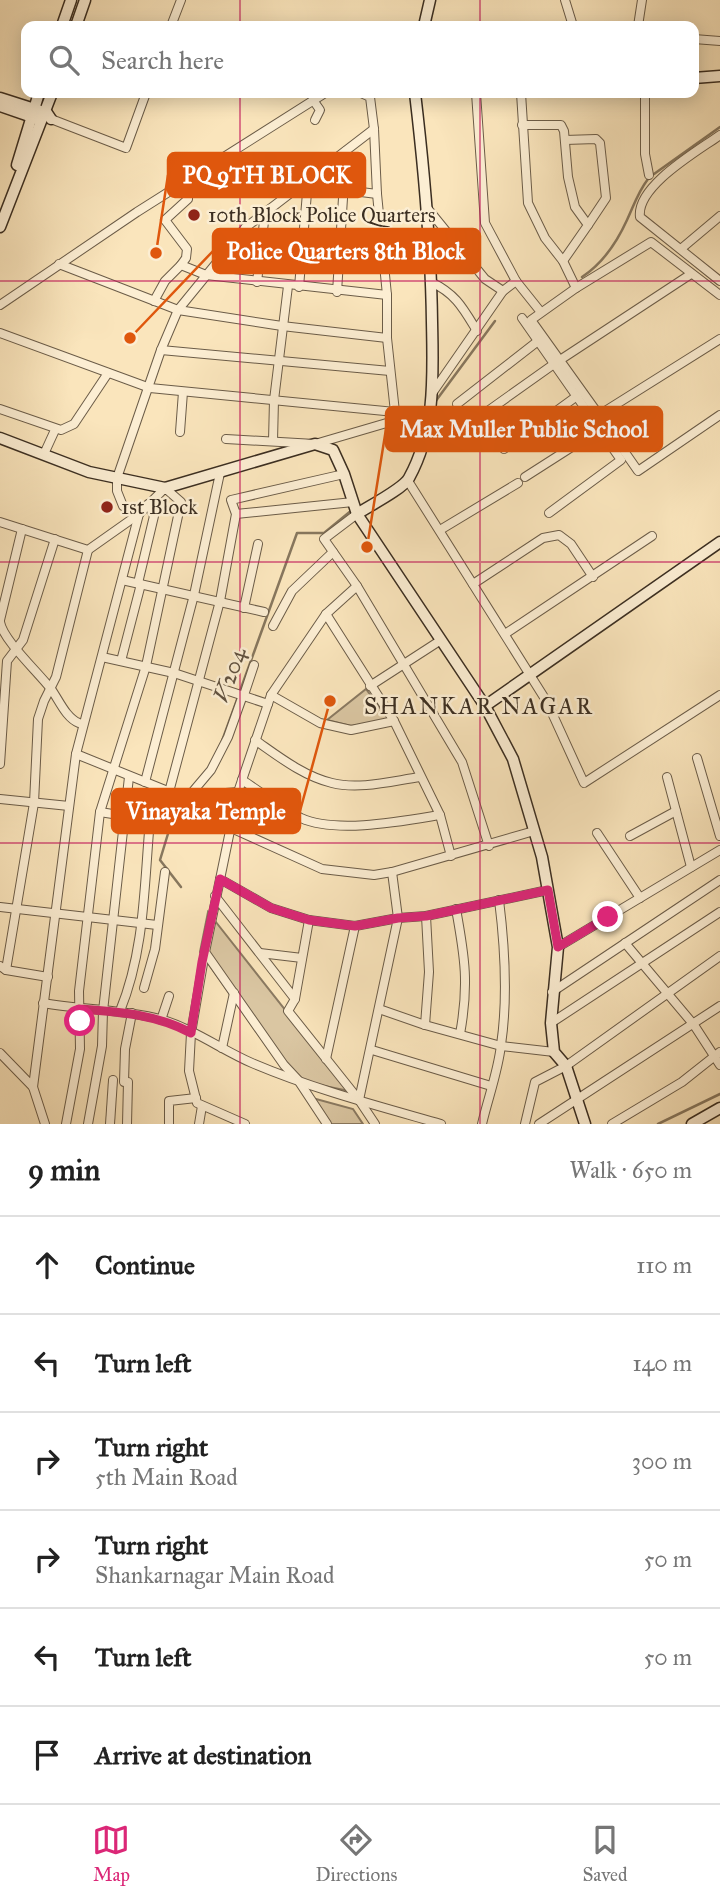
<!DOCTYPE html>
<html lang="en">
<head>
<meta charset="utf-8">
<style>
	:root { --surface:#fff; --page:#f2f2f2; --text:#222; --muted:#767676; --line:#e0e0e0; --accent:#db2777 }
	body { margin:0; font-family:"IM FELL Great Primer",serif; background:var(--page); color:var(--text) }
	.stop { position:absolute; width:21px; height:21px; margin:-16px; border:5px solid #db2777; border-radius:50%; background:#fff }
	.stop.end { background:#db2777; border-color:#fff; box-shadow:0 2px 7px #0008 }
	.list { margin:0; padding:0; list-style:none }
	h2 { display:flex; justify-content:space-between; align-items:center; height:91px; margin:0; padding:0 28px; font-size:30px }
	h2 small { font-size:23px; font-weight:400; color:var(--muted) }
	.list li { display:grid; grid-template-columns:46px 1fr auto; gap:21px; align-items:center; box-sizing:border-box; height:98px; padding:0 28px; border-top:2px solid var(--line) }
	.list b { display:block; font-size:26px; white-space:nowrap }
	.list p { margin:0; font-size:23px; white-space:nowrap; color:var(--muted) }
	.list em { font-size:23px; font-style:normal; color:var(--muted) }
	.icon { flex:none; width:38px; height:38px; fill:none; stroke:currentColor; stroke-width:2; stroke-linecap:round; stroke-linejoin:round }
	.map { position:relative; flex:none; width:720px; height:1124px; overflow:hidden }
	.search { position:absolute; background:var(--surface); box-shadow:0 4px 18px #0003; left:21px; right:21px; top:21px; height:77px; display:flex; align-items:center; gap:18px; box-sizing:border-box; padding:0 24px; border-radius:14px; color:var(--muted); font-size:26px }
	.sheet { height:679px; background:var(--surface) }
	nav { display:flex; justify-content:space-around; align-items:center; box-sizing:border-box; height:98px; border-top:2px solid var(--line); background:var(--surface); font-size:19px; color:var(--muted) }
	nav a { display:grid; justify-items:center; gap:4px }
	nav .on { color:var(--accent) }
	.map>svg:first-child { display:block }
	.green { fill:#dac6a2; stroke:#8a7a62; stroke-width:2 }
	.lines { fill:none; stroke-linecap:round; stroke-linejoin:round }
	.stream { stroke:#87775e; stroke-width:2.5 }
	.street-casing { stroke:#6b5c48; stroke-width:10 }
	.secondary-casing { stroke:#3b2e21; stroke-width:13 }
	.street { stroke:#fceed3; stroke-width:8 }
	.secondary { stroke:#fceed3; stroke-width:10 }
	.route { stroke:#db2777; stroke-width:9 }
	.grid { fill:none; stroke:#c2185b; stroke-width:2; stroke-opacity:0.55 }
	.poi-dot { fill:#8f2418; stroke:#fceed3; stroke-width:2.5 }
	.labels { text-anchor:middle; stroke-width:5; stroke-linejoin:round; paint-order:stroke }
	.poi-label { font-size:21px; fill:#3b2e21; stroke:#fceed3; text-anchor:start }
	.water-label { font-size:23px; font-style:italic; fill:#615240; stroke:#fceed3 }
	.neighbourhood-label { font-size:23px; letter-spacing:2px; fill:#3b2e21; stroke:#fceed3 }
	.leader { fill:none; stroke:#df570d; stroke-width:2.5 }
	.callout-dot { fill:#df570d; stroke:#fceed3; stroke-width:2.5 }
	.callout { fill:#df570d; stroke:#df570d; stroke-width:2.5 }
	.callout-label { font-size:23px; text-anchor:middle; font-weight:bold; fill:#fff }
</style>
</head>
<body>
<div class="map">
<svg width="720" height="1124" viewBox="0 0 720 1124">
	<rect width="100%" height="100%" fill="#fae5bc"/>
	<filter id="stains"><feTurbulence type="fractalNoise" baseFrequency=".00286" numOctaves="4"/><feColorMatrix values="0 0 0 0 .2 0 0 0 0 .09 0 0 0 0 .02 0 0 0 .5 -.17"/></filter>
	<radialGradient id="worn" r=".72"><stop offset=".6" stop-color="#630" stop-opacity="0"/><stop offset="1" stop-color="#630" stop-opacity=".3"/></radialGradient>
	<!-- green -->
	<g class="green">
		<polygon points="366,689 389,720 351,726 327,720"/>
		<polygon points="208,912 349,1091 290,1079 200,952"/>
		<polygon points="305,1096 353,1109 363,1124 326,1124"/>
	</g>
	<g class="lines">
		<!-- stream -->
		<g class="stream">
			<polyline points="654,174 720,127"/>
			<path d="M582,277C602,264 617,242 627,220C634,205 638,192 648,179"/>
			<polyline points="435,402 495,321"/>
			<polyline points="416,427 424,416"/>
			<polyline points="240,691 297,533 324,533 352,510"/>
			<polyline points="222,741 238,697"/>
			<polyline points="181,887 160,860 174,814 186,799"/>
			<polyline points="658,1124 720,1094"/>
		</g>
		<!-- street casing -->
		<g class="street-casing">
			<g id="street">
				<polyline points="565,0 573,26"/>
				<polyline points="171,26 181,0"/>
				<polyline points="638,26 642,0"/>
				<polyline points="694,39 720,41"/>
				<polyline points="476,93 485,223 516,281 540,311"/>
				<polyline points="521,93 528,203 545,238 563,261 576,288"/>
				<polyline points="645,93 645,154 649,175"/>
				<polyline points="313,100 320,110 315,120"/>
				<polyline points="51,119 126,148 146,93"/>
				<polyline points="522,125 561,125 564,131 568,177 575,207 588,225 563,261"/>
				<path d="M720,135C698,151 636,186 640,217L720,281"/>
				<polyline points="565,140 596,139 600,143 606,198 588,225"/>
				<polyline points="345,190 377,194"/>
				<polyline points="428,209 485,279 503,291 516,281"/>
				<polyline points="341,243 382,246"/>
				<polyline points="682,248 720,216"/>
				<polyline points="59,264 178,310 282,326 387,338"/>
				<polyline points="181,265 186,258 187,249 165,220 188,199 184,182"/>
				<polyline points="257,282 265,213"/>
				<path d="M431,282C456,294 463,308 477,331"/>
				<polyline points="299,287 308,181"/>
				<polyline points="337,292 346,151"/>
				<polyline points="720,295 651,242 576,288 531,320 599,415 720,339"/>
				<polyline points="154,301 165,281 181,265 206,275 387,295"/>
				<polyline points="0,305 137,212 325,93"/>
				<polyline points="522,318 621,460 549,513"/>
				<polyline points="0,333 150,388 395,412"/>
				<polyline points="161,350 390,371"/>
				<polyline points="560,360 691,274"/>
				<polyline points="433,392 503,291"/>
				<polyline points="457,404 538,341"/>
				<polyline points="0,409 61,430 74,424 108,373"/>
				<polyline points="599,415 638,471 720,415"/>
				<polyline points="471,423 554,364"/>
				<polyline points="180,432 183,392"/>
				<polyline points="226,439 315,444 390,422 395,412 387,338 387,295 377,194 374,129 370,97 361,93"/>
				<polyline points="273,441 274,400 288,286"/>
				<polyline points="504,449 577,396"/>
				<polyline points="44,454 55,430"/>
				<polyline points="525,477 600,429"/>
				<polyline points="408,481 547,702 584,783 720,695"/>
				<polyline points="139,514 123,506 117,491 117,478 161,350 178,310 245,228 374,129"/>
				<polyline points="236,514 353,502"/>
				<polyline points="0,522 88,550 139,514"/>
				<polyline points="440,530 518,483"/>
				<polyline points="122,580 264,612"/>
				<polyline points="138,583 154,516 148,504"/>
				<polyline points="473,584 543,538 559,535 571,544 593,577"/>
				<polyline points="357,586 462,762 489,846"/>
				<polyline points="244,608 258,544"/>
				<polyline points="326,614 394,721 440,815 451,856"/>
				<polyline points="0,620 22,529"/>
				<path d="M0,622C3,640 38,672 51,689C59,700 66,718 79,723"/>
				<polyline points="273,626 292,591 333,552"/>
				<polyline points="505,634 652,536"/>
				<polyline points="102,657 174,673 268,704"/>
				<polyline points="121,661 141,584"/>
				<polyline points="370,686 441,640"/>
				<polyline points="244,695 254,665"/>
				<polyline points="271,695 320,723 351,730 394,721"/>
				<path d="M255,740C278,756 303,776 332,783C359,790 392,781 420,777"/>
				<polyline points="76,754 175,794 189,796 238,792"/>
				<polyline points="697,758 720,836"/>
				<polyline points="0,764 7,661 23,640 55,539"/>
				<polyline points="667,777 691,867"/>
				<path d="M242,780C261,792 281,808 301,818C336,834 403,821 440,815"/>
				<polyline points="145,782 194,595 220,473"/>
				<polyline points="169,792 220,601 236,514 231,500 344,474"/>
				<polyline points="189,796 211,770 228,737 243,695"/>
				<polyline points="0,799 69,806"/>
				<polyline points="100,812 150,820 229,827 322,869 374,875 392,872 534,831"/>
				<polyline points="597,833 640,898"/>
				<polyline points="630,836 676,811"/>
				<polyline points="220,879 271,908 309,920 355,926 398,918 426,916 548,890"/>
				<polyline points="215,896 295,999 288,1011 359,1100 375,1124"/>
				<polyline points="0,907 157,925"/>
				<path d="M456,909C465,958 469,985 460,1034"/>
				<polyline points="625,943 694,1025 720,1065"/>
				<polyline points="558,947 720,850"/>
				<polyline points="205,952 191,1033 189,1071 197,1103 245,1124"/>
				<polyline points="260,953 302,958"/>
				<polyline points="0,966 6,970 48,977"/>
				<polyline points="6,970 34,803 38,719 44,701 56,677 88,550"/>
				<polyline points="144,988 155,949 165,872"/>
				<polyline points="552,992 720,880"/>
				<polyline points="295,999 309,920"/>
				<path d="M43,1003C82,1010 122,1009 160,1019C192,1028 222,1050 252,1063C313,1089 378,1106 441,1124"/>
				<polyline points="379,1009 425,1025 501,1046 554,1052"/>
				<path d="M120,1011C145,950 144,885 150,820"/>
				<polyline points="161,1020 169,996"/>
				<polyline points="551,1023 720,912"/>
				<polyline points="425,1025 429,972 426,916"/>
				<polyline points="222,1048 234,993"/>
				<polyline points="372,1050 491,1086"/>
				<polyline points="0,1053 33,1087 45,1124"/>
				<polyline points="326,1059 355,926"/>
				<polyline points="124,1082 125,1049 132,1013"/>
				<polyline points="33,1087 76,754 139,514 165,488 181,502 146,666 100,812 79,991 80,1049 66,1124"/>
				<polyline points="359,1100 398,918 392,872"/>
				<polyline points="88,1124 102,1046 103,1011 129,777"/>
				<polyline points="110,1124 113,1080"/>
				<polyline points="127,1124 128,1082"/>
				<polyline points="169,1124 169,1101 196,1098"/>
				<polyline points="199,1124 202,1106"/>
				<polyline points="327,1124 298,1080 284,1065 205,952 238,792 271,695 326,614 357,586 324,539 357,514"/>
				<path d="M482,1124C488,1098 498,1072 501,1045C508,998 505,948 499,900"/>
				<polyline points="525,1124 535,1082 566,1066 720,956"/>
				<polyline points="539,1124 720,1006"/>
				<polyline points="612,1124 682,1082 720,1052"/>
			</g>
		</g>
		<!-- secondary casing -->
		<g class="secondary-casing">
			<g id="secondary">
				<polyline points="62,26 71,0"/>
				<polyline points="76,26 85,0"/>
				<polyline points="424,26 430,0"/>
				<polyline points="694,78 720,76"/>
				<polyline points="0,98 47,113 51,119"/>
				<polyline points="0,106 38,119"/>
				<polyline points="17,165 39,93"/>
				<polyline points="0,227 52,93"/>
				<polyline points="0,438 89,472 165,488 315,444 333,450 344,474 357,514 485,706 513,759 542,857 558,947 551,1023 554,1052 566,1066 585,1124"/>
				<path d="M357,514C369,506 403,489 409,478C436,429 433,375 432,322C431,245 424,169 415,93"/>
				<polyline points="485,706 720,542"/>
				<polyline points="692,1124 720,1108"/>
			</g>
		</g>
		<!-- street -->
		<use href="#street" class="street"/>
		<!-- secondary -->
		<use href="#secondary" class="secondary"/>
	</g>
	<g class="lines">
		<!-- route -->
		<path class="route" d="M80,1021L79,1009C119,1012 155,1014 191,1033L202,962L220,879L271,908L309,920L355,926L398,918L426,916L548,890L558,947L608,917"/>
	</g>
	<!-- grid -->
	<path class="grid" d="M240,0V26M480,0V26M240,93V1124M480,93V1124M0,281H720M0,562H720M0,843H720"/>
	<!-- markers -->
	<g class="poi-dot">
		<circle cx="194" cy="215" r="7"/>
		<circle cx="107" cy="507" r="7"/>
	</g>
	<g class="labels">
		<!-- poi labels -->
		<g class="poi-label">
			<text x="208" y="222">10th Block Police Quarters</text>
			<text x="121" y="514">1st Block</text>
		</g>
		<!-- water labels -->
		<g class="water-label">
			<text transform="translate(229 675) rotate(-70)" y="8">V204</text>
		</g>
		<!-- neighbourhood labels -->
		<g class="neighbourhood-label">
			<text x="479" y="714">SHANKAR NAGAR</text>
		</g>
	</g>
	<!-- callouts -->
	<path class="leader" d="M156 253L168 175M130 338L213 251M367 547L386 429M330 701L300 811"/>
	<g class="callout-dot">
		<circle cx="156" cy="253" r="7"/>
		<circle cx="130" cy="338" r="7"/>
		<circle cx="367" cy="547" r="7"/>
		<circle cx="330" cy="701" r="7"/>
	</g>
	<g class="callout">
		<rect x="168" y="153" width="197" height="44" rx="7"/>
		<rect x="213" y="229" width="267" height="44" rx="7"/>
		<rect x="386" y="407" width="276" height="44" rx="7"/>
		<rect x="112" y="789" width="188" height="44" rx="7"/>
	</g>
	<g class="callout-label">
		<text x="267" y="183">PQ 9TH BLOCK</text>
		<text x="346" y="259">Police Quarters 8th Block</text>
		<text x="524" y="437">Max Muller Public School</text>
		<text x="206" y="819">Vinayaka Temple</text>
	</g>
	<rect width="100%" height="100%" filter="url(#stains)"/>
	<rect width="100%" height="100%" fill="url(#worn)"/>
</svg>
<div class="stop" style="left:80px;top:1021px"></div>
<div class="stop end" style="left:608px;top:917px"></div>
<div class="search"><svg class="icon" aria-label="search" viewBox="0 0 24 24"><circle cx="10" cy="10" r="6"/><path d="M15 15l6 6"/></svg>Search here</div>
</div>
<section class="sheet">
<h2>9 min<small>Walk · 650 m</small></h2>
<ul class="list">
<li><svg class="icon" aria-label="ahead" viewBox="0 0 24 24"><path d="M12 20V5M6 11l6-6 6 6"/></svg><div><b>Continue</b></div><em>110 m</em></li>
<li><svg class="icon" aria-label="left" viewBox="0 0 24 24"><path d="M17 20v-9H6M10 6l-5 5 5 5"/></svg><div><b>Turn left</b></div><em>140 m</em></li>
<li><svg class="icon" aria-label="right" viewBox="0 0 24 24"><path d="M7 20v-9h11M14 6l5 5-5 5"/></svg><div><b>Turn right</b><p>5th Main Road</p></div><em>300 m</em></li>
<li><svg class="icon" aria-label="right" viewBox="0 0 24 24"><path d="M7 20v-9h11M14 6l5 5-5 5"/></svg><div><b>Turn right</b><p>Shankarnagar Main Road</p></div><em>50 m</em></li>
<li><svg class="icon" aria-label="left" viewBox="0 0 24 24"><path d="M17 20v-9H6M10 6l-5 5 5 5"/></svg><div><b>Turn left</b></div><em>50 m</em></li>
<li><svg class="icon" aria-label="arrive" viewBox="0 0 24 24"><path d="M6 21V4h12l-3 4 3 4H6"/></svg><div><b>Arrive at destination</b></div></li>
</ul>
</section>
<nav>
<a class="on"><svg class="icon" aria-label="map" viewBox="0 0 24 24"><path d="M3 6l6-2 6 2 6-2v14l-6 2-6-2-6 2zM9 4v14M15 6v14"/></svg>Map</a>
<a><svg class="icon" aria-label="directions" viewBox="0 0 24 24"><path d="M12 3l9 9-9 9-9-9zM9 14v-3h6M13 9l2 2-2 2"/></svg>Directions</a>
<a><svg class="icon" aria-label="saved" viewBox="0 0 24 24"><path d="M7 4h10v16l-5-4-5 4z"/></svg>Saved</a>
</nav>
</body>
</html>
